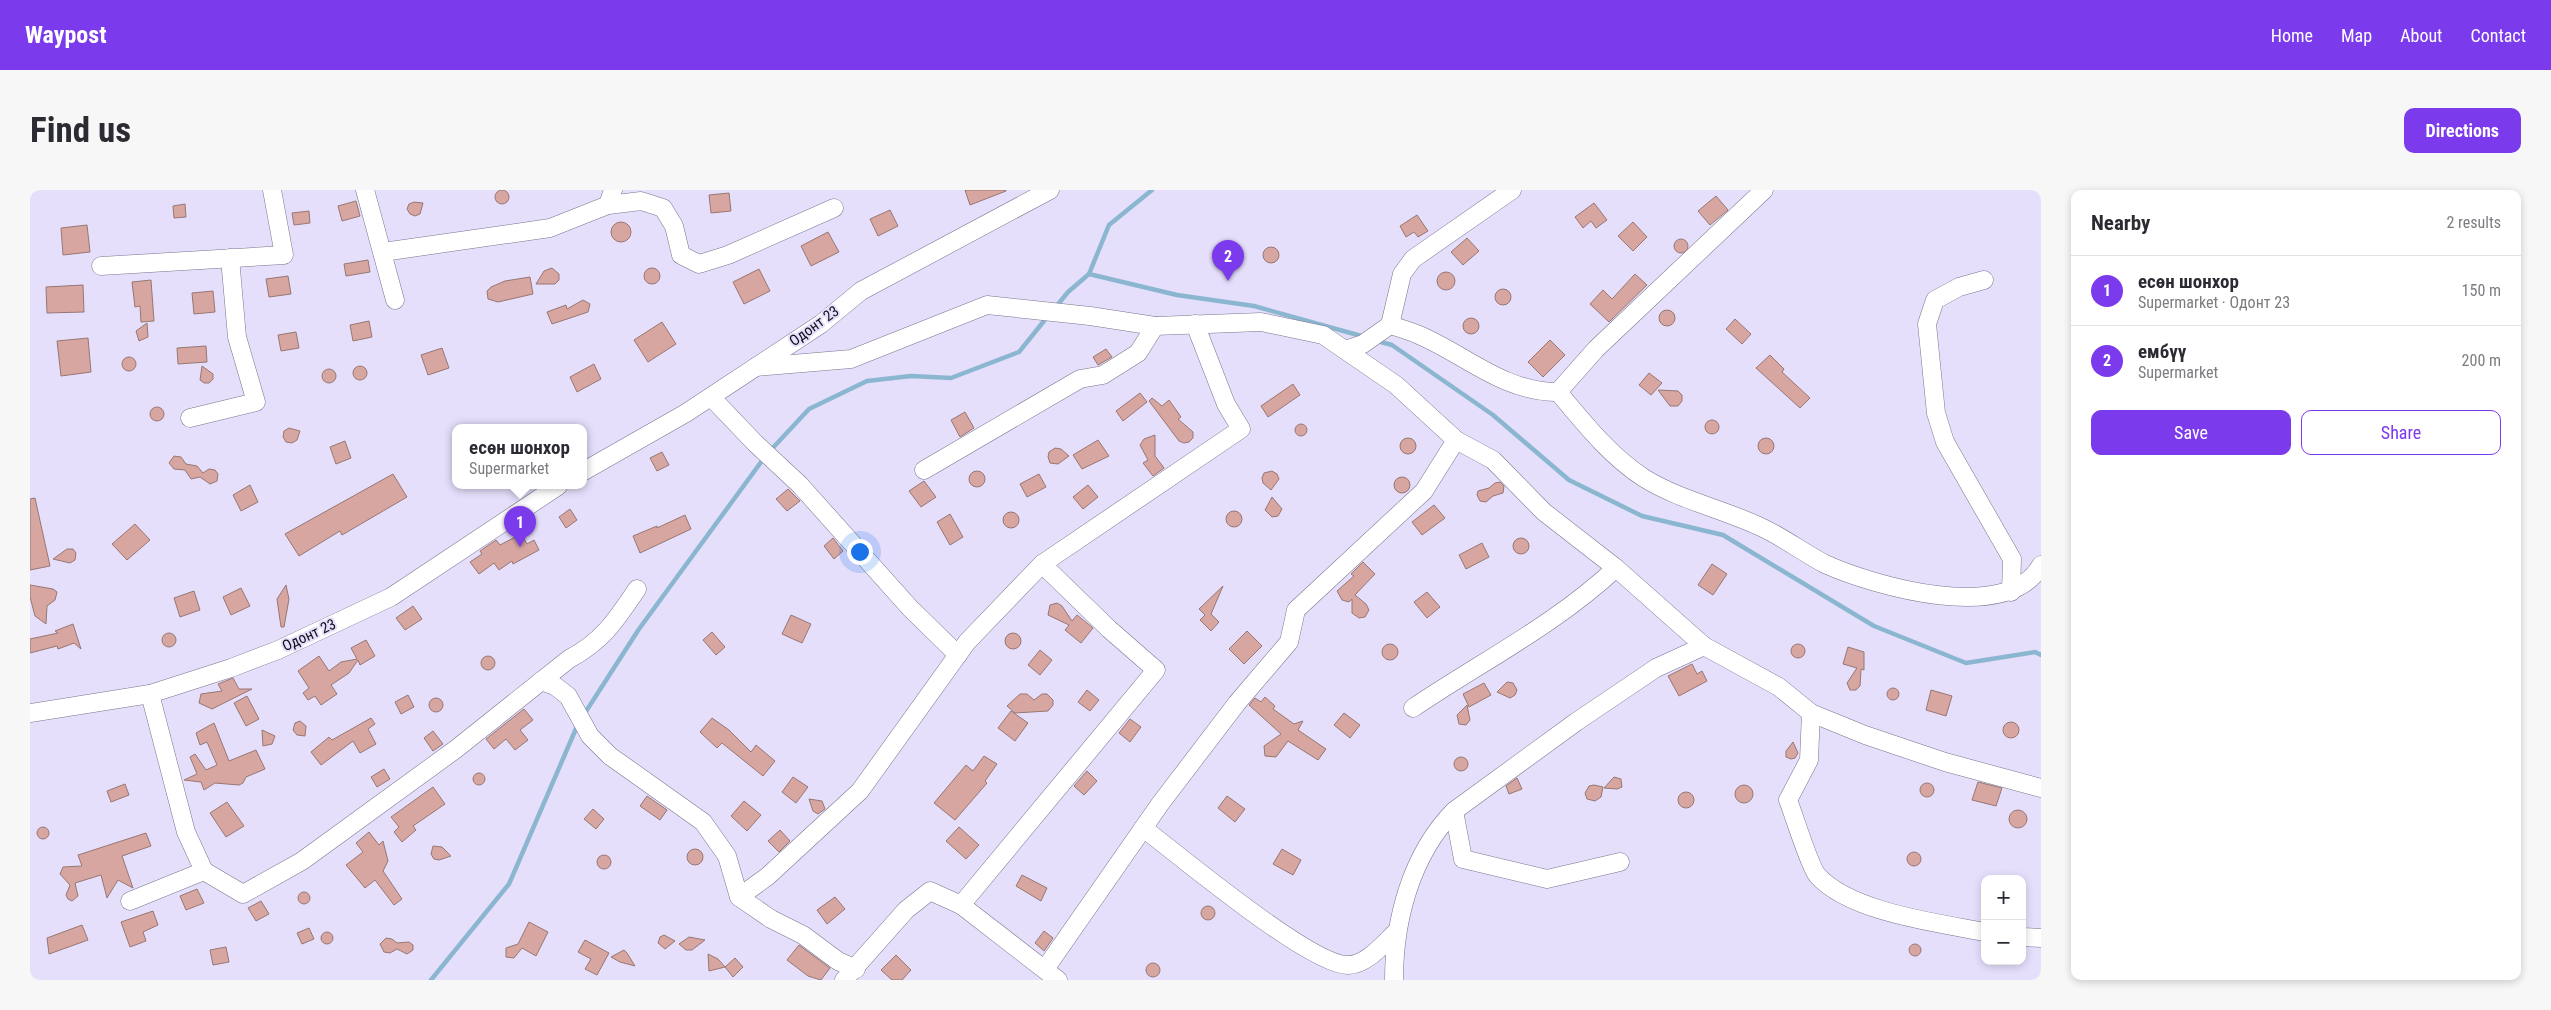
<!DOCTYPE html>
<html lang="en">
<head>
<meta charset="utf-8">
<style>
	:root { --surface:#fff; --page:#f7f7f7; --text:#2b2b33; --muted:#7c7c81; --line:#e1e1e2; --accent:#7c3aed }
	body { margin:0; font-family:"Roboto Condensed",sans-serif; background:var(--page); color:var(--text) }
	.controls { position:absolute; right:15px; bottom:15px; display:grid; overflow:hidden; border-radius:10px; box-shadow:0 2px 8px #0003 }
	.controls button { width:45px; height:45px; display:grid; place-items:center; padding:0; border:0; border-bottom:1px solid var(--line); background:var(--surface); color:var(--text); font:25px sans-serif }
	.you { position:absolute; left:829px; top:361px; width:18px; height:18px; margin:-12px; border:4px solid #fff; border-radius:50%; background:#1a73e8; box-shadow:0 0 0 8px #1a73e833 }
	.badge { display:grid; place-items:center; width:32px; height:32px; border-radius:50%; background:var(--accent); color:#fff; font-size:16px; font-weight:700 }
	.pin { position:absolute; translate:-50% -41px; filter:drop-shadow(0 1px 2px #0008) }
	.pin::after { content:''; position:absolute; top:26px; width:18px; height:15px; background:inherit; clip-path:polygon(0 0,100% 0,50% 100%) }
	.popup { position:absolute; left:422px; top:234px; width:135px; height:65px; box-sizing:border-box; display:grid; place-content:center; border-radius:10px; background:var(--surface); filter:drop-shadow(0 1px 4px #0005); font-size:16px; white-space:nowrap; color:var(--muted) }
	.popup b { font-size:19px; color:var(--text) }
	.popup::after { content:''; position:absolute; left:50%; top:100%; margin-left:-10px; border:10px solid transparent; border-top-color:var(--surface) }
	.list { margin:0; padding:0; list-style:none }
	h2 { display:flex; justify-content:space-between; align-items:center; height:65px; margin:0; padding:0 20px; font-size:21px }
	h2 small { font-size:16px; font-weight:400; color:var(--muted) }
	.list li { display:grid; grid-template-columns:32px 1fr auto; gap:15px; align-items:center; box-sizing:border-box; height:70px; padding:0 20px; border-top:1px solid var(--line) }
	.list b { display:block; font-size:19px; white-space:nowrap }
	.list p { margin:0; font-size:16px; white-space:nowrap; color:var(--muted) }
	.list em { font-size:16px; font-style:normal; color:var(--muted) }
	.actions { display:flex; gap:10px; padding:15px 20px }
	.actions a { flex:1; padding:11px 0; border:1px solid var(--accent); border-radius:10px; text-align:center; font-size:18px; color:var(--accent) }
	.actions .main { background:var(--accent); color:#fff }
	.map { position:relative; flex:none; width:2011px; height:790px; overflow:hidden; border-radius:10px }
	header { display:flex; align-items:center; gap:30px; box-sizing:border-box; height:70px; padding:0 25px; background:var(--accent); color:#fff }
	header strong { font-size:24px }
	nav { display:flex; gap:28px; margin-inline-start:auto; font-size:18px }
	.intro { display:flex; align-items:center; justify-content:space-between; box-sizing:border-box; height:120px; padding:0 30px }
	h1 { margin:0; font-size:35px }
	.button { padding:12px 22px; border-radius:10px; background:var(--accent); color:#fff; font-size:18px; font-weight:700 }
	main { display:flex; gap:30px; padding:0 30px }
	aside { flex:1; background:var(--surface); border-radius:10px; box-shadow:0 2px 8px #0003 }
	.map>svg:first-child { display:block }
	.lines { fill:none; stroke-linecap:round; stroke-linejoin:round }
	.stream { stroke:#8bb6d0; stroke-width:4.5 }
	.building { fill:#d8a6a1; stroke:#967774 }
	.street-casing { stroke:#7a748d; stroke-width:19 }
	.street { stroke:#fff; stroke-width:18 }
	.labels { text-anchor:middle; stroke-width:4; stroke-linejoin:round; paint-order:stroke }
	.street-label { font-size:15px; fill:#110f18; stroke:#e6dffc }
</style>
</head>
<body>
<header>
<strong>Waypost</strong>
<nav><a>Home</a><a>Map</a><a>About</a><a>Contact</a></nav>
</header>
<div class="intro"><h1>Find us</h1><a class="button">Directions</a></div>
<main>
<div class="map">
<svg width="2011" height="790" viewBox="0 0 2011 790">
	<rect width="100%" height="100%" fill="#e6dffc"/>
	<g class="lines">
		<!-- stream -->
		<g class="stream">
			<polyline points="1059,84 1147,105 1224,116 1335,147"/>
			<polyline points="1025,118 1038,102 1059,84 1079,35 1122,0"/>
			<polyline points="1347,151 1362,155 1463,225 1539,290 1612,326 1693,345 1844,436 1936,473 2005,462 2011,465"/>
			<polyline points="739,262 779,219 837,191 881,186 921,188 989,162 1018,126"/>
			<polyline points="553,526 609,439 734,268"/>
			<polyline points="401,790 479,694 548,534"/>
		</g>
	</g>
	<!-- building -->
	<g class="building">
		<polygon points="935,0 976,0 976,1 940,15"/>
		<circle cx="472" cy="7" r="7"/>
		<polygon points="699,3 701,21 681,23 679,5"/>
		<polygon points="1686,6 1698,20 1680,35 1668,21"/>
		<polygon points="326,11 330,26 312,31 308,16"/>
		<polygon points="384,12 393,13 390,24 385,26 380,24 377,19 379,14"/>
		<polygon points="1564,13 1577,30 1566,38 1561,31 1553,38 1545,27"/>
		<polygon points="155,14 156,27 144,28 143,16"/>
		<polygon points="860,20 868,36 848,46 840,29"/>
		<polygon points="279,21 280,33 264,35 262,23"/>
		<polygon points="1387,25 1398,41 1388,47 1384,42 1376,47 1370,36"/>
		<polygon points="1603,32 1617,47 1603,61 1588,46"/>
		<circle cx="591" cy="42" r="10"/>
		<polygon points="57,35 60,62 33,65 31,38"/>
		<polygon points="798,42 809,62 781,76 771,56"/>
		<polygon points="1437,48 1449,61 1433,75 1421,62"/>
		<circle cx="1651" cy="56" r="7"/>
		<circle cx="1241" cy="65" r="8"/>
		<polygon points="338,70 340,82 316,86 314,74"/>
		<polygon points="522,78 529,84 529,90 525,94 506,94 514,81"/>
		<circle cx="622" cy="86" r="8"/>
		<polygon points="729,79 740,101 714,114 703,92"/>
		<circle cx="1416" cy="91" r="9"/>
		<polygon points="1605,84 1617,95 1579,132 1560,114 1573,100 1582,109"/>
		<polygon points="258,86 261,104 239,107 236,89"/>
		<polygon points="500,87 503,104 468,112 458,109 457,101 461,97 475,91"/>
		<polygon points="121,90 124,131 111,132 110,116 105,117 102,92"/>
		<polygon points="53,95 54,122 17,123 16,97"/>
		<circle cx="1473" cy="107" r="8"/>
		<polygon points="183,101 185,122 164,124 162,103"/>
		<polygon points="553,110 560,114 558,122 522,134 517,122 536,115 537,119"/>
		<circle cx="1637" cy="128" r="8"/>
		<circle cx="1441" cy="136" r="8"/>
		<polygon points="1705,129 1721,144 1712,154 1696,139"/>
		<polygon points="339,131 342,147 323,151 320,135"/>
		<polygon points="632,132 646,154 618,172 604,150"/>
		<polygon points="117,133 118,147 109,151 106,141"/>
		<polygon points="266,142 269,158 251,161 248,145"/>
		<polygon points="58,148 61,182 31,186 27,151"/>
		<polygon points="1520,150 1535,165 1513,187 1498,172"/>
		<polygon points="176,156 177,172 148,174 147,158"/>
		<polygon points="412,158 419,178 398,185 391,165"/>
		<polygon points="1076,159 1082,167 1068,175 1063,167"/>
		<polygon points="1740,165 1754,179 1752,182 1780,208 1770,218 1726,178"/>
		<circle cx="99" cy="174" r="7"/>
		<polygon points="564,174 571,189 547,202 540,187"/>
		<polygon points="172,176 183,184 183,189 179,193 174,193 170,190"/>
		<circle cx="330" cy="183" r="7"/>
		<circle cx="299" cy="186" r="7"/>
		<polygon points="1619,183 1632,193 1621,205 1609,195"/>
		<polygon points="1263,194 1270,205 1238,227 1231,216"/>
		<polygon points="1628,200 1648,201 1652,205 1652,211 1648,216 1640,216"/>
		<polygon points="1110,203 1117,212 1093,231 1086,221"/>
		<polygon points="1122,208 1132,216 1139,210 1151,227 1148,229 1163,242 1163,248 1159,252 1154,253 1149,251 1119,211"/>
		<circle cx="127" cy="224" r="7"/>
		<polygon points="935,222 944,238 930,247 921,230"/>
		<circle cx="1682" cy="237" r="7"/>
		<circle cx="1271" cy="240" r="6"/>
		<polygon points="259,238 270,241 267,250 262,253 256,252 253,247 254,241"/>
		<polygon points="1125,245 1125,266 1134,278 1123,286 1113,273 1118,270 1110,255 1114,249"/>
		<circle cx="1736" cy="256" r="8"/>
		<circle cx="1378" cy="256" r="8"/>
		<polygon points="1068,250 1079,266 1052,279 1043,265"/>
		<polygon points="315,251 321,268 306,274 300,257"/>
		<polygon points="1025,258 1031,259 1039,266 1028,274 1020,273 1018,267 1019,262"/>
		<polygon points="632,262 639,275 627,281 620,268"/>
		<polygon points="144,266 151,267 156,274 167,276 173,283 179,279 185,280 188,284 187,291 180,294 170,287 161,289 155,280 144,279 139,273"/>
		<circle cx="947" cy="289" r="8"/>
		<polygon points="1242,281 1247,284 1249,289 1241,300 1233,293 1232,288 1234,283"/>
		<polygon points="363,284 377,307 312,345 310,341 269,366 255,344"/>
		<polygon points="1009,284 1016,297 997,307 990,294"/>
		<circle cx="1372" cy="295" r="8"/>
		<polygon points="894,291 906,307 891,317 879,301"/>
		<polygon points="1465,293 1470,292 1474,296 1473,303 1463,306 1456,312 1450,311 1447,305 1448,301 1459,298"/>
		<polygon points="220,295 228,312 211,321 203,305"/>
		<polygon points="1058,295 1068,307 1053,319 1043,307"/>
		<polygon points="758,299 770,311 757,321 746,309"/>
		<polygon points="1242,307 1252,319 1248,326 1242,327 1235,320"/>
		<polygon points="5,308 20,376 0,380 0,309"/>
		<polygon points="1404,315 1415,328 1392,345 1382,332"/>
		<polygon points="540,319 547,330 536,338 529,327"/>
		<circle cx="1204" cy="329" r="8"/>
		<circle cx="981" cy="330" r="8"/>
		<polygon points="920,324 933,347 920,355 907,332"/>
		<polygon points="655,325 661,339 610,363 603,346 627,336 627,338"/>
		<polygon points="105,334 120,350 97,370 82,354"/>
		<polygon points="491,344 497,354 504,350 509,360 483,374 482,371 469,380 464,373 449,384 440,372 452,364 450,361 466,350 470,355"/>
		<circle cx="1491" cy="356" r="8"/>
		<polygon points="803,348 813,361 804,369 794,356"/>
		<polygon points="1452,353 1459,367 1436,379 1429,365"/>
		<polygon points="37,359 43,359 46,363 45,370 40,373 23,369"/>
		<polygon points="1333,372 1345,384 1325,405 1336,414 1339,420 1335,427 1329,428 1322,423 1322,409 1319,412 1312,410 1307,401 1324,386 1321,384"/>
		<polygon points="1682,374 1697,384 1683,405 1668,395"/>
		<polygon points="0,395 23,399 27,402 25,410 17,416 16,434 5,426 0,407"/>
		<polygon points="256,395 259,409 254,437 251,437 247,409"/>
		<polygon points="1193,396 1181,424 1189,432 1181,441 1170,430 1175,425 1169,419"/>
		<polygon points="211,398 220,416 201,425 193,407"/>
		<polygon points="164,401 170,420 150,427 144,408"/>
		<polygon points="1397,402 1410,417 1397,428 1384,412"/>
		<polygon points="1027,413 1032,416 1042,431 1047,425 1063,438 1051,453 1035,440 1039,435 1018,425 1020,415"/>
		<polygon points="383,416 392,429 375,440 366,428"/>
		<polygon points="761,425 781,434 772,453 752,444"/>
		<polygon points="43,434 51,459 44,453 28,459 27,456 0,463 0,449 28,443 25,441"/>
		<polygon points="1217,441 1232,456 1214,474 1199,459"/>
		<polygon points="682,442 695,457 686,465 673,450"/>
		<circle cx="983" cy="451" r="8"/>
		<circle cx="139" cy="450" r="7"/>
		<polygon points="336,450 345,466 330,475 328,470 319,483 301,495 307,504 291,515 285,506 278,510 273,503 279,498 268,481 289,466 299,481 311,472 327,469 321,458"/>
		<circle cx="1360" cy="462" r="8"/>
		<circle cx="1768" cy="461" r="7"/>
		<polygon points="1818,457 1834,462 1834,480 1831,479 1830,496 1826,500 1820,500 1817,493 1827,478 1813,474"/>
		<polygon points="1010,460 1022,470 1010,485 998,475"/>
		<circle cx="458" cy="473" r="7"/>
		<polygon points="1662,474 1667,484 1672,481 1677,491 1649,506 1638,486"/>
		<polygon points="203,488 209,499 222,499 182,519 169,513 171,504 192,501 188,494"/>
		<polygon points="1477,492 1483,493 1487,500 1485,505 1480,508 1467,502"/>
		<polygon points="1454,493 1461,505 1439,517 1433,504"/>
		<circle cx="1863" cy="504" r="6"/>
		<polygon points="1057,500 1069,510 1060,521 1048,512"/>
		<polygon points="1901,500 1922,506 1916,526 1896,520"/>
		<polygon points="990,504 997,504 1004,510 1012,504 1017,504 1023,510 1023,515 1018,521 985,523 977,516"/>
		<polygon points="378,505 384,517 371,524 365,512"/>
		<polygon points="217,506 229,529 216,536 204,513"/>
		<polygon points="1235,507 1245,516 1243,519 1264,534 1273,531 1268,540 1296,559 1288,570 1258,551 1246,567 1235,566 1234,556 1251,544 1219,515 1225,508 1231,512"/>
		<circle cx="406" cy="515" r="7"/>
		<polygon points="1437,515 1440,530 1436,535 1429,534 1427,525"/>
		<polygon points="494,519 503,530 490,540 498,550 485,560 476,549 464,559 456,549"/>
		<polygon points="981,521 998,533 985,551 968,538"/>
		<polygon points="1314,523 1330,535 1320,548 1304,535"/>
		<polygon points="341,528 345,534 338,539 346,554 330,563 323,551 291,575 281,562 299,547 302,550"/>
		<polygon points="682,528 699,540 721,562 726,555 745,571 733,586 692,553 687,558 670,542"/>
		<polygon points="1100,529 1111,537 1100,552 1089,543"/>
		<polygon points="270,531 276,536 275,546 267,545 263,540 265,533"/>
		<circle cx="1981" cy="540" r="8"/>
		<polygon points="184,533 199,571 226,560 235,579 216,587 213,593 209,595 185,593 174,600 171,592 154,590 167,584 160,567 165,564 176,580 187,575 177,552 170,555 166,543"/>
		<polygon points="232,540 245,546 242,554 233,556"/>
		<polygon points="403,541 413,554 403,561 394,548"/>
		<polygon points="1763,552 1768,563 1765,568 1761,569 1756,567 1756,561"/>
		<polygon points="954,566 967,574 955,591 957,593 925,630 904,613 936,575 943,581"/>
		<circle cx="1431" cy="574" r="7"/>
		<polygon points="354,579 360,589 347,597 341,587"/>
		<polygon points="1057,581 1067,591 1054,605 1044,596"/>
		<circle cx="449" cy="589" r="6"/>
		<polygon points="763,587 778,597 766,613 752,602"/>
		<polygon points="1584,587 1591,589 1592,597 1587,599 1574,598"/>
		<polygon points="1487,588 1492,599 1479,604 1476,596"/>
		<polygon points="1948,592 1972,598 1966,616 1942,610"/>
		<circle cx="1897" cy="600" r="7"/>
		<polygon points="95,594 99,605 81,612 77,601"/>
		<polygon points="1564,595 1573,597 1571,607 1565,611 1557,609 1555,603 1559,596"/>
		<circle cx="1714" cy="604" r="9"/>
		<polygon points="403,597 415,614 383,636 386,640 372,652 364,642 369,637 361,627"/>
		<circle cx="1656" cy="610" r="8"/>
		<polygon points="617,606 637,620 630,630 610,616"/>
		<polygon points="1197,606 1215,619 1205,632 1188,618"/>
		<polygon points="779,609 792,611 795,619 788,624 783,621"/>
		<polygon points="714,611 731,625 717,641 701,626"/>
		<polygon points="197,612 214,636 196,647 180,623"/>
		<polygon points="563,619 574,629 566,639 554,629"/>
		<circle cx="1988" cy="629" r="9"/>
		<circle cx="13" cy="643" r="6"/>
		<polygon points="929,637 949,655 936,669 916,651"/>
		<polygon points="750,640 760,651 749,662 738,651"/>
		<polygon points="339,642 349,655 353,651 358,671 353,681 372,709 364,715 345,690 335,698 316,675 333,662 326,653"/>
		<polygon points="116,643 121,656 92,666 103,698 88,690 77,708 71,685 45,693 48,706 42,711 38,709 36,705 40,695 30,684 33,677 52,676 48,665"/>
		<polygon points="403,656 412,657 421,666 409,670 404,669 401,664"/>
		<polygon points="1252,659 1271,670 1263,685 1243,674"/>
		<circle cx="665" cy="667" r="8"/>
		<circle cx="1884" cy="669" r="7"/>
		<circle cx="574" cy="672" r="7"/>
		<polygon points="992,685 1017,698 1011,711 986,696"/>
		<polygon points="167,699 174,713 156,720 150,706"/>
		<circle cx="274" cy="708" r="6"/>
		<polygon points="805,707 815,719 797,734 787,720"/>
		<polygon points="231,711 239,724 226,731 218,718"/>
		<circle cx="1178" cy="723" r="7"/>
		<polygon points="123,721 128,735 113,742 116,751 100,757 91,732"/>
		<polygon points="499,732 518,742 506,766 492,758 484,768 476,767 476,758 488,754"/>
		<polygon points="52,735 58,750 19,764 17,748"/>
		<polygon points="279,738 284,749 272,754 267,743"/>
		<polygon points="1014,741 1023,748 1014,761 1005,753"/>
		<circle cx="297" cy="748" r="6"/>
		<polygon points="634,745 645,751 635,759 628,753 630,747"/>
		<polygon points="659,747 675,750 662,760 656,760 649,754"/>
		<polygon points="356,748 362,749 367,753 379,752 383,755 383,760 377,764 367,759 360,763 354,762 350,754"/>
		<polygon points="555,750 579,763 567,785 555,779 561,769 548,762"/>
		<circle cx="1885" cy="760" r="6"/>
		<polygon points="769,755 800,778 791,790 778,786 757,770"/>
		<polygon points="196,757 199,772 183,775 180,760"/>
		<polygon points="594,760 597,763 605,776 590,772 581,767"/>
		<polygon points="678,764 688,769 695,777 705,768 713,777 703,787 695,777 679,781"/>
		<polygon points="866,765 881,780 872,790 862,790 851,780"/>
		<circle cx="1123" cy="780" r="7"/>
	</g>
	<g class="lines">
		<!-- street casing -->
		<g class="street-casing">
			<g id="street">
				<polyline points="335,0 365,110"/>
				<polyline points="578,15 611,11 633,18 644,36 651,65 669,74 698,65 804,18"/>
				<polyline points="353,62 520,38 578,15 583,0"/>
				<polyline points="71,76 254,65 242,0"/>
				<polyline points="1954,90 1929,97 1905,110 1897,134 1906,223 1915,252 1982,369 1981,402"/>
				<path d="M1360,135C1370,138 1380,141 1389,145C1436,165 1473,202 1528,202L1566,159L1734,0"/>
				<polyline points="1315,160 1333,154 1360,135 1372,84 1383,69 1482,0"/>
				<polyline points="726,177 821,169 957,115 1060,126 1125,136 1231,132 1293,145 1366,195 1426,250 1463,270 1514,322 1586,378 1674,456 1749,497 1781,523 1835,545 1915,572 2011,598"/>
				<path d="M1528,202C1554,233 1580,266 1614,288C1651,311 1694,319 1733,338C1754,348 1774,363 1795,374C1844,396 1978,435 2011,375"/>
				<polyline points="681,207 725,253 770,295 880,418 928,465"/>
				<polyline points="160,228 226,212 207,147 200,68"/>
				<polyline points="894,280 1050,189 1073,185 1108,163 1125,136"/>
				<polyline points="554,281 656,223 791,134 831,101 1020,0"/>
				<polyline points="511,491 525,496 538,506 560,546 580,566 673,632 697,666 709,707 738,686 830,601 937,452 1012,374 1211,239 1196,214 1165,134"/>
				<path d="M120,504L156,642L174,681L213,704L272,671L426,559L539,469C573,451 586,430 607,399"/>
				<path d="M1383,518C1451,472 1525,435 1586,378"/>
				<polyline points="0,523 120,504 201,478 248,460 361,407 528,296"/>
				<path d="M1781,523L1779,570L1758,610C1764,625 1779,675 1787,685C1819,722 1908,733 1955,742"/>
				<polyline points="1424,621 1433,669 1517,689 1590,672"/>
				<path d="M1113,638C1149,665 1281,776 1318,775C1337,775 1354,753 1367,741"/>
				<polyline points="709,707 741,729 773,745 808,771 826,779"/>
				<polyline points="100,711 174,681"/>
				<polyline points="931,715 1126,480 1079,439 1012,374"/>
				<polyline points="1992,747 2011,748"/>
				<polyline points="1015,779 1130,614 1207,513 1259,452 1266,420 1394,301 1426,250"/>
				<polyline points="814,790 876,720 900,701 931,715 1028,790"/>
				<path d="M1364,790C1364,730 1381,665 1424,621L1546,532L1626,478L1674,456"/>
			</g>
		</g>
		<!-- street -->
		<use href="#street" class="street"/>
	</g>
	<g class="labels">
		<!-- street labels -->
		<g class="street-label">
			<text transform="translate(784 136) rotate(-36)" y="5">Одонт 23</text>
			<text transform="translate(279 445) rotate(-25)" y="5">Одонт 23</text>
		</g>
	</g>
</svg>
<div class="controls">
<button>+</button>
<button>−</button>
</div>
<div class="you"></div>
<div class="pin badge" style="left:490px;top:357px">1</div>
<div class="popup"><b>есөн шонхор</b>Supermarket</div>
<div class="pin badge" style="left:1198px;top:91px">2</div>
</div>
<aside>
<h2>Nearby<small>2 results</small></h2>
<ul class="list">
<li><span class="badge">1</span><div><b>есөн шонхор</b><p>Supermarket · Одонт 23</p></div><em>150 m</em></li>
<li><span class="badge">2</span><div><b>ембүү</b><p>Supermarket</p></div><em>200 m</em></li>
</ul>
<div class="actions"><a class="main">Save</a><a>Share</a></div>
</aside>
</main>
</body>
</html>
